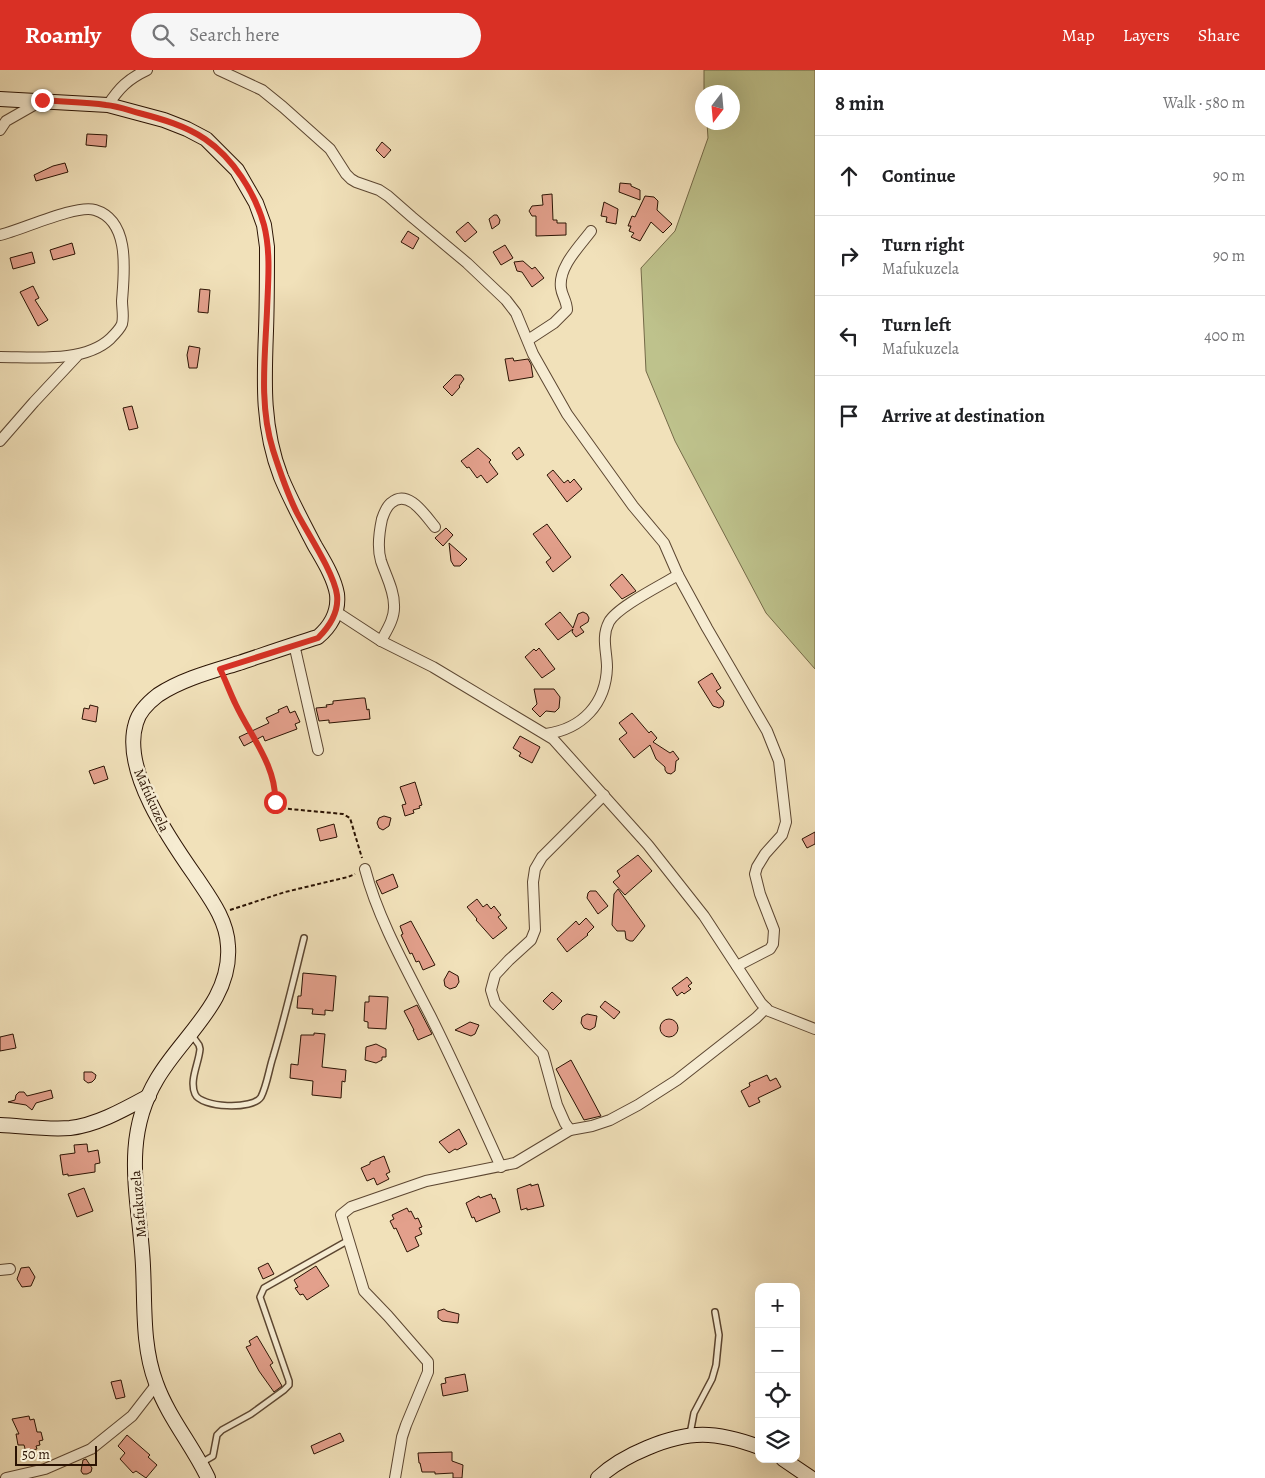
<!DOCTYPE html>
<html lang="en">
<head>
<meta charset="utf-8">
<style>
	:root { --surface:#fff; --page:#f6f6f6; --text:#202124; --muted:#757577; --line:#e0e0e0; --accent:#d93025 }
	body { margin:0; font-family:Alegreya,serif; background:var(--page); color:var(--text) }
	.controls { position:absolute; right:15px; bottom:15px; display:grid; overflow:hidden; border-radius:10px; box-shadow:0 5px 20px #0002 }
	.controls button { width:45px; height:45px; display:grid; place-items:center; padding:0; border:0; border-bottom:1px solid var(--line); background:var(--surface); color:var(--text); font:25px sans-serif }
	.compass { position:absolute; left:695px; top:15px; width:45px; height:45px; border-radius:50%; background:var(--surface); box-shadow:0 5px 20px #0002; rotate:196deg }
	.scale { position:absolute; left:15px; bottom:12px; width:82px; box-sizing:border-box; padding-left:5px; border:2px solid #2b1303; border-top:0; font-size:14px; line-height:18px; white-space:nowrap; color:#2b1303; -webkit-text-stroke:4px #f6ecd2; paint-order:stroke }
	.stop { position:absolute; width:15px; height:15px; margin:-11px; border:4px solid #d93025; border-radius:50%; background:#fff }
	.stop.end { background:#d93025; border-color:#fff; box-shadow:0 1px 5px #0008 }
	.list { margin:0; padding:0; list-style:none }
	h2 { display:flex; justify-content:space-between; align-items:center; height:65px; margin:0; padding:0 20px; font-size:21px }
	h2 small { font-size:16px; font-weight:400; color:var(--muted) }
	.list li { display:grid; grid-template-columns:32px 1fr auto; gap:15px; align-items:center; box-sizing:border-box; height:80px; padding:0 20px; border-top:1px solid var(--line) }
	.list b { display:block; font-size:19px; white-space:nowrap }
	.list p { margin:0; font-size:16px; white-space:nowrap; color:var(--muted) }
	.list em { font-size:16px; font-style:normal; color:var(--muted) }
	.icon { flex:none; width:28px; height:28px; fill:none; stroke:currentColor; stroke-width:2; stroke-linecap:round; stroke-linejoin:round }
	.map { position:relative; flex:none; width:815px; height:1408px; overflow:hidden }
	header { display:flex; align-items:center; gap:30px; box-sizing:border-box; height:70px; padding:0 25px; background:var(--accent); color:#fff }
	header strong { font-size:24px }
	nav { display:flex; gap:28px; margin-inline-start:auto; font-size:18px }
	.search { width:350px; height:45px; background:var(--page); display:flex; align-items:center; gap:12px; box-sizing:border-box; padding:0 18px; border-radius:28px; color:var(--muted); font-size:19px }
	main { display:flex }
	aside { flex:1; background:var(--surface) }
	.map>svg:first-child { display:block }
	.green { fill:#bec28c; stroke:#746a48 }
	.building { fill:#e3a08c; stroke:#2b1303 }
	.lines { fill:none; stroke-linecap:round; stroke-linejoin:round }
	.lane-casing { stroke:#5c4631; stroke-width:8 }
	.street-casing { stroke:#5c4631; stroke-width:12 }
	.secondary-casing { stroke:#2b1303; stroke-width:16 }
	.path { stroke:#2b1303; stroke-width:2; stroke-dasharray:4 2.5; stroke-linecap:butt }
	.lane { stroke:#f6ecd2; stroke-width:5 }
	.street { stroke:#f6ecd2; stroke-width:10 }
	.secondary { stroke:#f6ecd2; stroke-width:14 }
	.route { stroke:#d93025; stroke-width:6 }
	.labels { text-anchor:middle; stroke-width:5; stroke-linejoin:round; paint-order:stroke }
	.street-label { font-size:14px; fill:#2b1303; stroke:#f6ecd2 }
</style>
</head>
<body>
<header>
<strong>Roamly</strong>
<div class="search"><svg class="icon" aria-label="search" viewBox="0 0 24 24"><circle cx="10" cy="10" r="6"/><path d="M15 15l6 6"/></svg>Search here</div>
<nav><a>Map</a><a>Layers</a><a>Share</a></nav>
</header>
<main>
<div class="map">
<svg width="815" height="1408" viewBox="0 0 815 1408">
	<rect width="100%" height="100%" fill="#f1e1ba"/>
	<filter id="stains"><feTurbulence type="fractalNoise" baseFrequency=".004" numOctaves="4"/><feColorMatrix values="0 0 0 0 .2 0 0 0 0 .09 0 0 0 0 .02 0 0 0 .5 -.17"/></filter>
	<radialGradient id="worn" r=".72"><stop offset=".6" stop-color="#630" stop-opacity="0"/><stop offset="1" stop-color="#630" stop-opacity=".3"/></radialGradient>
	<!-- green -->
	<polygon class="green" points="704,0 815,0 815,599 766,543 675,371 646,301 641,198 675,161 708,68 707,53 732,52 732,22 704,22"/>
	<!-- building -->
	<g class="building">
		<polygon points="87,64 107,65 106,77 86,75"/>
		<polygon points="382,72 391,80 384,88 376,80"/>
		<polygon points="65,93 68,102 36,111 34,105 53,96"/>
		<polygon points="620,113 631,114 631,116 640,120 640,130 619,122"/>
		<polygon points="552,124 553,150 557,150 557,153 566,153 566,165 536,166 536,146 532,146 529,141 532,136 543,135 542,125"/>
		<polygon points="645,126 654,127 658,131 657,140 672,154 663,163 651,152 640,171 631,167 634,163 629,161 631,156 628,156 632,146 635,147"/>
		<polygon points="604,132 618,139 616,154 606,152 607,147 601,146"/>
		<polygon points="494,145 497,145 500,150 499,154 492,159 489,149"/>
		<polygon points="468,152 477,162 465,172 456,162"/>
		<polygon points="408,161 419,168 413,179 401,172"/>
		<polygon points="72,173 75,184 53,190 50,180"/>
		<polygon points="505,175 513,188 501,195 493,182"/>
		<polygon points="32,182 35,193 13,199 10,188"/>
		<polygon points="523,191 532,199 535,197 544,208 532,217 522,202 517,201 514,192"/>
		<polygon points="33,216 39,228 35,230 48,250 38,256 20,222"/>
		<polygon points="200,219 210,220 208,243 198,242"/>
		<polygon points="189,276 200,278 197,298 189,298 187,285"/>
		<polygon points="513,288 514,291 528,289 531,294 533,307 509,311 505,289"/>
		<polygon points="455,305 461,305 464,309 459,316 460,317 452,326 443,317"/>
		<polygon points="132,336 138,358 129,360 123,338"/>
		<polygon points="519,377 524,385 517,390 512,383"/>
		<polygon points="478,378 491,390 489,392 498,404 487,413 481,405 477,408 469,397 467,398 461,391"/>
		<polygon points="553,400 564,413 568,410 570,413 574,409 582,419 567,432 547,405"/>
		<polygon points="547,454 571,487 553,502 546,492 551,488 533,464"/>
		<polygon points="446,458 453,465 443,476 435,468"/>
		<polygon points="449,473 467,489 460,496 454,496 451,491"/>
		<polygon points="622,504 636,521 622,529 610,515"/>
		<polygon points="560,542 573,558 578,544 583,542 587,544 589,548 588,552 580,557 584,562 576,567 572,562 573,559 558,570 545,554"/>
		<polygon points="539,578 555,599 542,608 525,587 534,579 536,581"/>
		<polygon points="712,603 721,618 716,621 724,631 723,636 719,638 713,636 698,612"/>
		<polygon points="534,619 554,619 560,627 559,638 555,642 546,641 540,647 532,639 537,634"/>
		<polygon points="362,628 365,628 367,640 369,639 370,649 329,653 329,650 319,651 316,638 327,637 326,635 333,634 333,631"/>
		<polygon points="90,635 98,637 96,652 82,649 84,638 89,639"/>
		<polygon points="287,636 290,643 295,641 300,652 295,654 297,659 265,671 263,666 244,676 239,667 269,653 266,648 279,642 278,640"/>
		<polygon points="632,643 649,663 651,661 657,668 653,672 670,683 673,681 679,689 676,691 675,701 671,704 667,703 665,700 665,697 656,689 650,675 634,688 619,669 627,663 619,653"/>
		<polygon points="520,666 540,677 532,693 519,686 521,683 513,678"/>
		<polygon points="104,696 108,709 94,714 89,701"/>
		<polygon points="415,712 422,735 419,736 420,738 413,740 414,743 405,746 402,735 406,734 400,717"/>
		<polygon points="384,746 391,748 389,756 383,760 379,758 377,753 379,748"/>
		<polygon points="334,754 337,767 320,771 317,759"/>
		<polygon points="815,762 815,774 807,778 802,769"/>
		<polygon points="638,785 652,801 625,825 613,812 620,806 617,801"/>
		<polygon points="393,804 398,817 382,824 376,811"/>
		<polygon points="618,819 645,856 633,871 630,871 626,869 625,861 617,861 612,855 614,824"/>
		<polygon points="590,821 596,821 608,836 598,844 587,828 588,823"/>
		<polygon points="477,829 483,837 487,834 491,839 494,836 501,845 498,847 507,858 493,869 476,850 477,849 467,837"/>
		<polygon points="586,848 594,857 587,864 588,865 567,882 557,869 576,851 579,855"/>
		<polygon points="411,851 435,895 423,900 419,891 416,892 412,883 410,884 401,865 403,864 400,856"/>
		<polygon points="449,901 458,906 459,912 456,917 450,919 445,916 444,910"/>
		<polygon points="303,903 336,906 333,941 325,940 325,945 312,944 313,939 297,938 298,926 301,926"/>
		<polygon points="687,907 692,913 688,916 691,919 684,924 682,922 677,926 672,918"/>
		<polygon points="552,922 562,931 553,940 543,931"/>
		<polygon points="369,926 388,927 386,959 368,958 368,952 364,951 365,932 369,932"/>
		<polygon points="605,931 620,942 614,949 600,937"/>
		<polygon points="417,935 432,964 418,970 413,960 414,960 404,941"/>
		<polygon points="587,944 597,946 595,957 590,960 584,958 581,953 582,947"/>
		<circle cx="669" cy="958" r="9"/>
		<polygon points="470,952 479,955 475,964 471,966 455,960"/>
		<polygon points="314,963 325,964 322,997 346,1000 345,1012 342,1011 341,1028 312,1025 313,1011 290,1008 291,994 298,995 301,965 314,965"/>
		<polygon points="13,964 16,978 0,981 0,967"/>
		<polygon points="376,974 386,979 386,987 382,987 382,990 376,993 365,990 366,977"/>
		<polygon points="571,990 584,1014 601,1046 584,1050 556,999"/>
		<polygon points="84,1002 92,1002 96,1005 95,1009 92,1012 88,1013 84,1010"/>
		<polygon points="767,1005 770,1011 776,1008 781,1017 758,1028 760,1032 749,1037 741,1021 750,1016 749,1013"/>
		<polygon points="51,1020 53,1028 36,1033 32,1040 26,1035 8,1032 15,1030 16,1025 19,1022 24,1022 27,1026"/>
		<polygon points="459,1059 467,1074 457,1080 455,1079 449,1083 439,1072"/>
		<polygon points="87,1074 88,1082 98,1080 100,1093 95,1094 95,1102 68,1106 68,1104 63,1105 60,1085 75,1083 74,1075"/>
		<polygon points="384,1086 390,1102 386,1104 389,1109 377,1115 374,1108 367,1111 361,1098 370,1094 370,1092"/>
		<polygon points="531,1114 531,1116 538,1114 544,1136 527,1140 527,1138 521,1140 517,1119"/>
		<polygon points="84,1118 93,1141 77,1147 68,1124"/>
		<polygon points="491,1124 493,1129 495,1128 500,1142 476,1152 474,1147 472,1148 466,1133 479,1126 480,1128"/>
		<polygon points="407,1138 409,1142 411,1141 415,1149 418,1148 422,1157 419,1158 422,1164 415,1167 419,1176 407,1182 396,1158 394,1159 390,1151 394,1149 392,1145"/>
		<polygon points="268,1193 274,1204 263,1209 258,1198"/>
		<polygon points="316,1196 329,1216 307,1230 303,1224 300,1225 295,1218 298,1217 294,1210"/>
		<polygon points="29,1197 35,1207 31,1216 22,1217 17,1209 21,1198"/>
		<polygon points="444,1239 447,1241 459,1244 458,1253 442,1251 438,1248 438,1241"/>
		<polygon points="257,1266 273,1293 270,1295 282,1316 274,1322 259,1301 246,1277 251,1275 249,1271"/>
		<polygon points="465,1304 468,1321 443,1326 441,1314 446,1313 445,1308"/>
		<polygon points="121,1310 125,1327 116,1329 111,1312"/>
		<polygon points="29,1346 30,1350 34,1349 37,1362 41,1362 43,1370 39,1371 40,1375 36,1376 37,1379 26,1382 24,1375 18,1375 16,1364 19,1364 12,1349"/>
		<polygon points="340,1363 344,1371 314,1384 311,1376"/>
		<polygon points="127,1365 150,1385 148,1387 157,1395 146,1408 136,1401 133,1403 120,1389 125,1383 118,1376"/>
		<polygon points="452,1382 452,1391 463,1395 462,1408 453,1408 453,1403 435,1404 435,1402 422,1402 420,1393 419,1393 418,1383"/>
		<polygon points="86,1389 92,1398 91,1402 87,1404 83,1404 81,1401 83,1390"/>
	</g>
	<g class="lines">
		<!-- lane casing -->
		<g class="lane-casing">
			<g id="lane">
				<path d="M191,964L199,975L200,979C199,993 189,1010 195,1024C201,1038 253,1040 261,1027C267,1015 269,999 273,987C285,947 294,908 304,868"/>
				<polyline points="690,1364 694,1343 712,1309 716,1295 719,1265 715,1242"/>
				<polyline points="201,1393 213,1386 217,1365 222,1360 251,1344 284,1320 289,1315 289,1311 260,1227 264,1218 349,1170"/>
			</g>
		</g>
		<!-- street casing -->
		<g class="street-casing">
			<g id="street">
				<polyline points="219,0 262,20 283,37 330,79 346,104 351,109 356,112 379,120 388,126 412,147 467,193 506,230 516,243 533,284 567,344 633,436 664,473 678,505 707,558 767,661 779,691 786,752 782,765 765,784 757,797 755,804 760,824 774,860 773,874 770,879 737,896"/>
				<path d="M108,35C119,18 128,9 147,0"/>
				<polyline points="0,60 6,51 41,31"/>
				<path d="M0,165C22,160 76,134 95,140C131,151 124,203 122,231C122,238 124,247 122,254C120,259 114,265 110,269C84,293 34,287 0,287"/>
				<path d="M528,270L554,253L567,240C567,231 562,226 561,218C558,197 580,176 591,161"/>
				<polyline points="0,371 34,332 77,286"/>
				<polyline points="335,541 381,571 433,597 553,669 648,775 704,846 761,933 769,941 815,959"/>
				<path d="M381,571C387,560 395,548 394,535C394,520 386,506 381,491C377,478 379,463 382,449C384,443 386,437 391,433C408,418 425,445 435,457"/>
				<polyline points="294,574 318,680"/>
				<path d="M546,664C582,659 606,634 607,597C607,582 601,567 609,552C617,537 662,515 678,505"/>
				<path d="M365,799C378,849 407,900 430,945C455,995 478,1046 501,1097"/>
				<polyline points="570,1060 565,1053 557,1035 543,984 495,933 491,920 495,905 509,890 531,870 535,860 533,812 535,799 542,787 604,725"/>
				<polyline points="0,1200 10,1199"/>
				<polyline points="6,1408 45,1399 91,1379 132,1346 156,1315"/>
				<polyline points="395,1408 402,1367 406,1355 428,1302 428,1292 388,1246 364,1221 341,1145 351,1137 426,1111 515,1093 570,1060 592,1056 610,1050 638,1035 677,1010 756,948 766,938"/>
			</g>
		</g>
		<!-- secondary casing -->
		<g class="secondary-casing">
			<g id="secondary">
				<path d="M0,29L108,35L164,50L187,59L206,69L237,100L256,133L264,155L267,177C267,205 267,233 266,261C264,312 262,358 281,407C291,431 303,453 315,476C323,490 334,507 337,524C339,542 331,556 318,567C292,575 266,584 239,593C213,601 182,609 158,625C149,632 139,641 136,653C121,700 170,770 196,807C210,828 227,850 228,876C232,931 182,966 157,1009C120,1071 140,1130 143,1196C145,1235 142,1276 156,1313C168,1347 193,1376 208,1408"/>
				<path d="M0,1055C23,1056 47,1060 70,1058C97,1055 125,1039 149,1026"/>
				<polyline points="783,1389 811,1408"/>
				<path d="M598,1408C612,1395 630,1385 647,1378C689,1360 716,1361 759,1377"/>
			</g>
		</g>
		<!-- path -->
		<g class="path">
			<path d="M225,610C229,618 232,627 236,635C250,665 278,698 275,732L279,738L343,744L350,748L362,788"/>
			<polyline points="230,840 285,822 348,807 355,804"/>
		</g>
		<!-- lane -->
		<use href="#lane" class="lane"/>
		<!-- street -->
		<use href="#street" class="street"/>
		<!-- secondary -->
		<use href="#secondary" class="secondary"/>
	</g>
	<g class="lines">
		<!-- route -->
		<path class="route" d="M42,30C63,32 85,32 106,35C117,36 128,40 139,43C162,49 186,56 205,69C233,88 255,123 264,155C271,182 268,213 267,241C265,287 259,336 273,380C280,402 287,423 297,443C308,464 334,503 337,525C339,542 330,556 318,568L220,599C226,611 230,623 236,635C250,665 277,697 275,732"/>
	</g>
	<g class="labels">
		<!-- street labels -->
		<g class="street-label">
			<text transform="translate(152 730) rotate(66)" y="5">Mafukuzela</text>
			<text transform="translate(138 1134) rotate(-95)" y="5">Mafukuzela</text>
		</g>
	</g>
	<rect width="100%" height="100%" filter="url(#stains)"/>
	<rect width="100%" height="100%" fill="url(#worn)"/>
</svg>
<div class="controls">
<button>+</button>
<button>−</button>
<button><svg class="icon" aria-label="locate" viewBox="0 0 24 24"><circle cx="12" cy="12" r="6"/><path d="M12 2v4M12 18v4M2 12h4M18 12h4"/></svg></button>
<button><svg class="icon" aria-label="layers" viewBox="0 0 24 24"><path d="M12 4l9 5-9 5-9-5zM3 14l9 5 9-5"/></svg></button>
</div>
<svg class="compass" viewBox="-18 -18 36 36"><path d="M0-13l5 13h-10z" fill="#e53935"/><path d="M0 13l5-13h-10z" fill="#757577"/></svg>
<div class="scale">50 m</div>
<div class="stop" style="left:275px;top:732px"></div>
<div class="stop end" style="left:42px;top:30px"></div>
</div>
<aside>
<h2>8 min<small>Walk · 580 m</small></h2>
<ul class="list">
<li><svg class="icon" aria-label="ahead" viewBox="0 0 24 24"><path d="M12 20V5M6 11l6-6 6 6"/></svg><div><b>Continue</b></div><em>90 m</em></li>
<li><svg class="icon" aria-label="right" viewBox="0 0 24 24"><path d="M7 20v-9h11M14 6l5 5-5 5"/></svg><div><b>Turn right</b><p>Mafukuzela</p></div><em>90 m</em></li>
<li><svg class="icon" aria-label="left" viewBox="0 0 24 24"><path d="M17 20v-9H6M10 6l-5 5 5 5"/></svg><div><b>Turn left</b><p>Mafukuzela</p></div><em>400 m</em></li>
<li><svg class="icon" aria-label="arrive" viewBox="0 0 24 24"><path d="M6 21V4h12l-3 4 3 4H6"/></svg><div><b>Arrive at destination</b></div></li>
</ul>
</aside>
</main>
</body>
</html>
